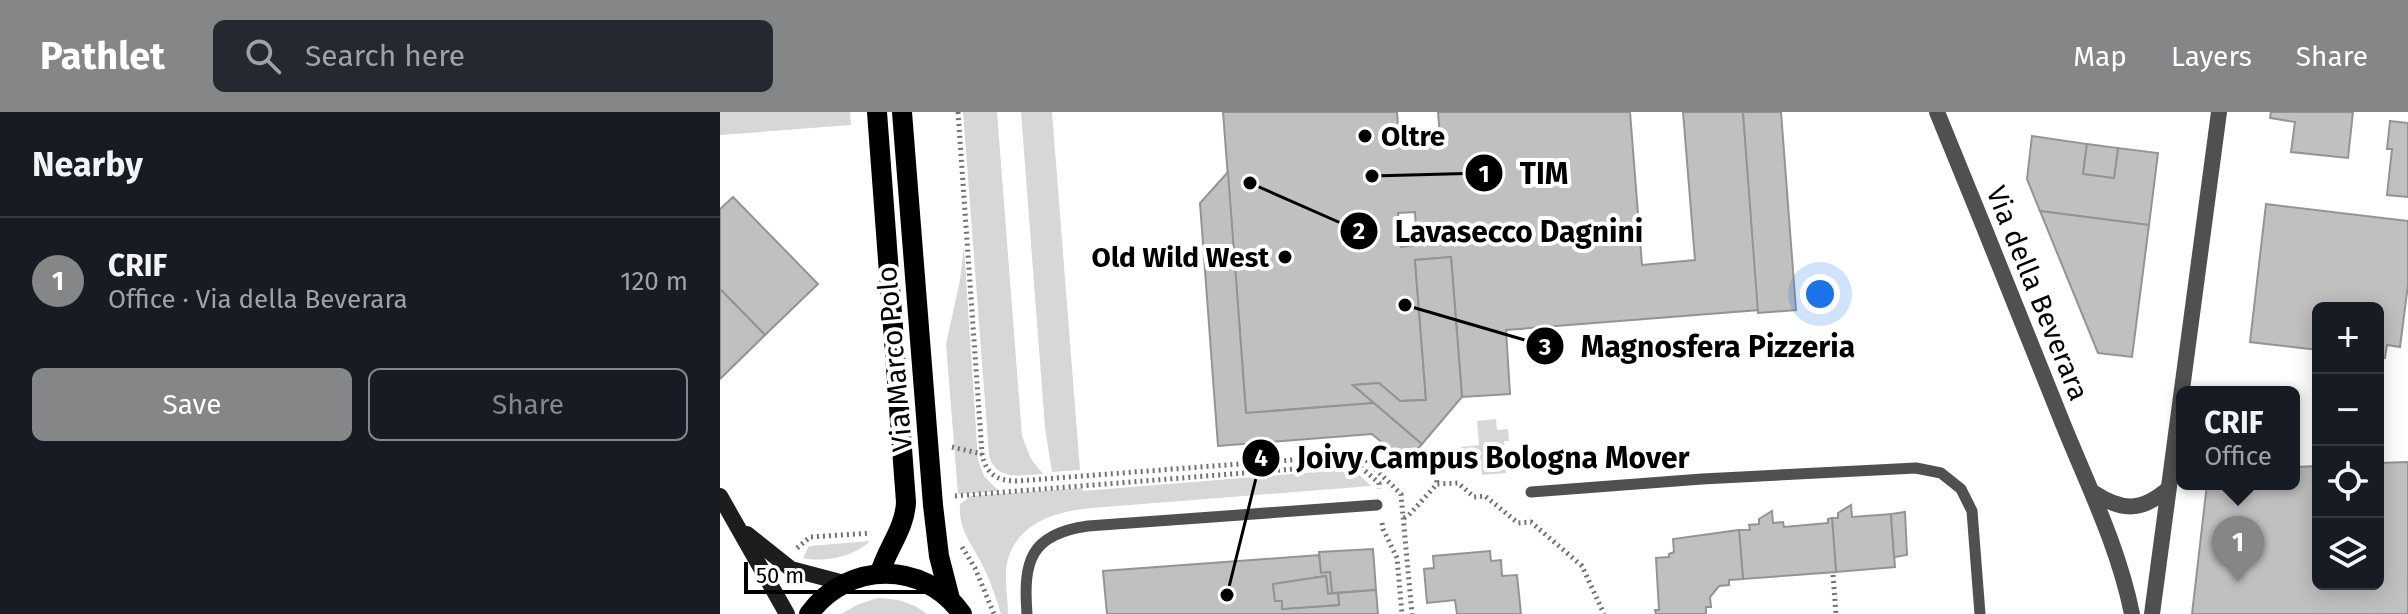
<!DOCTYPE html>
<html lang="en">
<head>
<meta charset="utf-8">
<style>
	:root { --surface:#171b24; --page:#242831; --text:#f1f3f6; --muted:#9ea1a6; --line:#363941; --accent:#858687 }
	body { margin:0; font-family:"Fira Sans",sans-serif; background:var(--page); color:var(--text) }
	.controls { position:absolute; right:24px; bottom:24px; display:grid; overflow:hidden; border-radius:12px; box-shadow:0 4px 20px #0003 }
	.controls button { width:72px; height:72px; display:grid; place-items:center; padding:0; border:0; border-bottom:2px solid var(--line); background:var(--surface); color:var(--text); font:40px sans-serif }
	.scale { position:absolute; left:24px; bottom:20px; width:206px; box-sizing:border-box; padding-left:8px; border:4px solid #000; border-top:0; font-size:22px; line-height:28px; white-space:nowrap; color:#000; -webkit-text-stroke:6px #fff; paint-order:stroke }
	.you { position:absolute; left:1100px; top:182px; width:28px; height:28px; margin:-20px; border:6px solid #fff; border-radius:50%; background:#1a73e8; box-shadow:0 0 0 12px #1a73e833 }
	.badge { display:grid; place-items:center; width:52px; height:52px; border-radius:50%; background:var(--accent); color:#fff; font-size:26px; font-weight:700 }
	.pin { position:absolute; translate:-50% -66px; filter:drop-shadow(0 2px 4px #0008) }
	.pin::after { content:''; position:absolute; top:42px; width:28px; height:24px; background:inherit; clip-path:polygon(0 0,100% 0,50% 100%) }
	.popup { position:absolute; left:1456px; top:274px; width:124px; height:104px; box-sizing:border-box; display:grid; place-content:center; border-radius:12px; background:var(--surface); filter:drop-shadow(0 2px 6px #0005); font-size:26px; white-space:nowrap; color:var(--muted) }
	.popup b { font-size:30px; color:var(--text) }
	.popup::after { content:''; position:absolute; left:50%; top:100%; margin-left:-16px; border:16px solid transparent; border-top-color:var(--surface) }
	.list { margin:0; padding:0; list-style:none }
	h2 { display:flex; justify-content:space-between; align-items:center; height:104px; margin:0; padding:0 32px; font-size:34px }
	h2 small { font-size:26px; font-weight:400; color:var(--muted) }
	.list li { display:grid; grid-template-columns:52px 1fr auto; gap:24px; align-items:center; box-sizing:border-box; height:128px; padding:0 32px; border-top:2px solid var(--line) }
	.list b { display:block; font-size:30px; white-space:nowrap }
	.list p { margin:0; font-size:26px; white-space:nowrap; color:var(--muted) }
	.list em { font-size:26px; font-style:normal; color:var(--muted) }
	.actions { display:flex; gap:16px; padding:24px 32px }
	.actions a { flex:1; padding:18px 0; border:2px solid var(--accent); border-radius:12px; text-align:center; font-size:28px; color:var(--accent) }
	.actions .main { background:var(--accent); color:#fff }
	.icon { flex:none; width:44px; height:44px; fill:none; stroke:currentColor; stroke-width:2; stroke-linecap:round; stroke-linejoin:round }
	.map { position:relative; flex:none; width:1688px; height:502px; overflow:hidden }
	header { display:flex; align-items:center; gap:48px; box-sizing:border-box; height:112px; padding:0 40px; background:var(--accent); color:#fff }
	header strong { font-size:38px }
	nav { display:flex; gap:44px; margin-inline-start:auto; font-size:28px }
	.search { width:560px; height:72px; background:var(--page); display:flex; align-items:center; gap:20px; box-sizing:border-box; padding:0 28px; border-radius:12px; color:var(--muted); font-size:30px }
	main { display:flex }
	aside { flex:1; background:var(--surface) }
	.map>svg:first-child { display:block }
	.green { fill:#d7d7d7 }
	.building { fill:#c0c0c0; stroke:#949494; stroke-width:2; fill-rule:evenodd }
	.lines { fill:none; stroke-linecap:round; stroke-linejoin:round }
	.path { stroke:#727272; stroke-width:5; stroke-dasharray:2 4; stroke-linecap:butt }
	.lane { stroke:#505050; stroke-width:11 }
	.street { stroke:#505050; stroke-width:16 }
	.secondary { stroke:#1d1d1d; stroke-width:16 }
	.primary { stroke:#000; stroke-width:20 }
	.poi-dot { fill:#000; stroke:#fff; stroke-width:3 }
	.labels { text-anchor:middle; stroke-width:8; stroke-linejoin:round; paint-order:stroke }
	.poi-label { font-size:28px; font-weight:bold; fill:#000; stroke:#fff; text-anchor:start }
	.street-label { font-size:28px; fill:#000; stroke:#fff }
	.leader { fill:none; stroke:#000; stroke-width:3 }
	.callout-dot { fill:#000; stroke:#fff; stroke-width:3 }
	.mark-label { font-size:24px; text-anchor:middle; font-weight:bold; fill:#fff }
	.callout-label { font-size:30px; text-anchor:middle; font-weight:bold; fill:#000; stroke:#fff; stroke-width:8; stroke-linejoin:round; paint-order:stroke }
</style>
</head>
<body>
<header>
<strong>Pathlet</strong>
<div class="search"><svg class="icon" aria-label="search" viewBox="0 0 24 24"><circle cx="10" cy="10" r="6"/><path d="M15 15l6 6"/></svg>Search here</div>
<nav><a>Map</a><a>Layers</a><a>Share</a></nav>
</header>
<main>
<aside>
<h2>Nearby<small></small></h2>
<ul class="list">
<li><span class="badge">1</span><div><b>CRIF</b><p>Office · Via della Beverara</p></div><em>120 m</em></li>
</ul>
<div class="actions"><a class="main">Save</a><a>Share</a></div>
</aside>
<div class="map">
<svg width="1688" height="502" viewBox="0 0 1688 502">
	<rect width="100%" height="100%" fill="#fff"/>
	<!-- green -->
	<g class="green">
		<polygon points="0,0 130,0 131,13 0,23"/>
		<path d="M243,0H277L302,324L311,347L323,362C302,363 276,370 269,343Z"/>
		<polygon points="301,0 332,0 360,358 332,360 325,316"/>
		<polygon points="244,134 258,348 264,364 279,379 238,382 226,232 240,168"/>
		<polygon points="776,307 777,318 788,317 789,329 784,329 786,361 762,363 761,352 740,335 759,333 757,309"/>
		<path d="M633,357L651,374L372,396C338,399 296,410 287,451C284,467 288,486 288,502H281C276,486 270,468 262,452C251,431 238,417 240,392L251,384L362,376L363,379Z"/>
		<path d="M150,429C136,444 103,451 83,446L89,434Z"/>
		<path d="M158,486C177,487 192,490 207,502H121L139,492Z"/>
	</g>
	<!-- building -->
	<g class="building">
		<path d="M503,0H677L678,12L689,11L690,28L720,25L718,0H910L922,153L975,148L963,0H1023L1039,198L786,218L790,282L742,285L731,145L695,148L706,288L680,289L659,271L633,273L654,291L526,301ZM695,100L697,133L681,135L678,101Z"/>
		<polygon points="1023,0 1061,0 1076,198 1038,201"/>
		<polygon points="1551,0 1633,0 1628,46 1571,40 1575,10 1550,6"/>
		<polygon points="1670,9 1688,11 1688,85 1667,83 1672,37 1667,37"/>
		<polygon points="1312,24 1367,32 1363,62 1394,66 1398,36 1438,41 1429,113 1320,99 1307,67"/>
		<polygon points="1367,32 1398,36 1394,66 1363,62"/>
		<polygon points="508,60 526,301 654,291 702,332 686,351 652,322 498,334 480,91"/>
		<polygon points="13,85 98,172 45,223 0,177 0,97"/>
		<polygon points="1546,92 1688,109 1688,173 1680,235 1667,233 1665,246 1658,245 1658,196 1598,196 1598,238 1530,230"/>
		<polygon points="1320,99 1429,113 1412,245 1378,241"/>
		<polygon points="731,145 742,285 702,332 633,273 659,271 680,289 706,288 695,148"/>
		<polygon points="0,177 45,223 0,267"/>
		<polygon points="1688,350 1688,502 1472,502 1487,372 1574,372 1574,355 1598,354 1598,472 1658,472 1658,351"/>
		<polygon points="1131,393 1132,405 1171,402 1175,455 1116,460 1112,406 1118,406 1118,401"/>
		<polygon points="1052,399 1053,411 1063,410 1064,415 1108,411 1108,407 1112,406 1116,460 1023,467 1019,418 1030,418 1029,413 1039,412 1039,407"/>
		<polygon points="1185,400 1187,443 1174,445 1171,402"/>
		<polygon points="1019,418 1023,467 1009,468 1009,473 999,474 990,485 991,495 986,495 986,502 936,502 935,498 939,498 936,446 949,445 949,442 954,440 953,427"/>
		<polygon points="653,437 656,478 612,481 610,460 601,461 599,440"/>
		<polygon points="770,439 771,449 781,448 782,464 797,463 801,502 737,502 735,488 707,491 704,457 714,456 713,444"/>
		<polygon points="599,443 601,461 610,460 612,481 608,482 606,464 553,472 555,489 562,489 562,497 619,493 618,481 656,478 658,502 387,502 383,459"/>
		<polygon points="606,464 608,482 618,481 619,493 562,497 562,489 555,489 553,472"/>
	</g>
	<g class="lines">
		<!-- path -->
		<g class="path">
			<path d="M238,0L262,342C266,362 277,369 297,369L637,343L643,345L681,382L692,502"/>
			<polyline points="232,335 262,342"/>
			<polyline points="703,344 715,354 717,372"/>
			<polyline points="235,384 637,352 659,371 659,377"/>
			<polyline points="684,406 689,403 717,372 738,371 754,385 765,384 798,411 811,410 862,454 884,502"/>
			<polyline points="662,411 663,417 677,446 682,502"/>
			<polyline points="242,435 255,456 274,502"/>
			<polyline points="77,436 90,425 151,421"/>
			<polyline points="1113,463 1116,502"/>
		</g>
		<!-- lane -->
		<g class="lane">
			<polyline points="811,380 982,367 1196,356 1221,361 1241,377 1252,399 1260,502"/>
			<path d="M307,502C303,449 310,422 368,414L657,393"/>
		</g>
		<!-- street -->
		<g class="street">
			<path d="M1217,0C1259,102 1300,205 1341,307C1367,372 1398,433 1412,502"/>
			<path d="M1374,381C1403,400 1422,399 1448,377"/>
			<polyline points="1432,502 1499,0"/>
		</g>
		<!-- secondary -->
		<g class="secondary">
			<polyline points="0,384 67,502"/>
			<polyline points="27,422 71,457 124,471"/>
		</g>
		<!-- primary -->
		<g class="primary">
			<path d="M157,0L186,390C185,417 167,436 160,461"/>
			<polyline points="182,0 213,393 219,444 230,487"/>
			<path d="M89,502C127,449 204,448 242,502"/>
		</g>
	</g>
	<!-- markers -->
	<g class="poi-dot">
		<circle cx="645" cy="24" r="8"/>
		<circle cx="565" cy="145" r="8"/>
	</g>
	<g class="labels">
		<!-- poi labels -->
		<g class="poi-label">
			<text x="661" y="34">Oltre</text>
			<text x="549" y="155" text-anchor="end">Old Wild West</text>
		</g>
		<!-- street labels -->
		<g class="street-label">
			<text transform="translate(1318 181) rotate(68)" y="10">Via della Beverara</text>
			<text transform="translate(174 247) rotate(-95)" y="10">Via Marco Polo</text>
		</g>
	</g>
	<!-- callouts -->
	<path class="leader" d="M652 64L764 61M530 71L639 119M685 193L825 234M507 483L541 346"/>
	<g class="callout-dot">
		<circle cx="652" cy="64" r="8"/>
		<circle cx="530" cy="71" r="8"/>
		<circle cx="685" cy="193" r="8"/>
		<circle cx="507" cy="483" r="8"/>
		<circle cx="764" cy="61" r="20"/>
		<circle cx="639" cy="119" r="20"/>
		<circle cx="825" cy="234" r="20"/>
		<circle cx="541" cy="346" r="20"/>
	</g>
	<g class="mark-label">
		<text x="764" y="70">1</text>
		<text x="639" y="127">2</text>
		<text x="825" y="243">3</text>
		<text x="541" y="354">4</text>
	</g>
	<g class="callout-label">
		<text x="824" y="72">TIM</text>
		<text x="799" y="130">Lavasecco Dagnini</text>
		<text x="998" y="245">Magnosfera Pizzeria</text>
		<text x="773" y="356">Joivy Campus Bologna Mover</text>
	</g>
</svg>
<div class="controls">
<button>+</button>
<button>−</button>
<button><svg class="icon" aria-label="locate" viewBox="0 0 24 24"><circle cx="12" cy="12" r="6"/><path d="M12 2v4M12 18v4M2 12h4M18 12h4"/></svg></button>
<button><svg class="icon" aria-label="layers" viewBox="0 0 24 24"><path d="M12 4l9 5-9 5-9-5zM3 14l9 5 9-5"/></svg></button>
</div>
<div class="scale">50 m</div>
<div class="you"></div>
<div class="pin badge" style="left:1518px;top:470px">1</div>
<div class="popup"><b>CRIF</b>Office</div>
</div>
</main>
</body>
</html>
